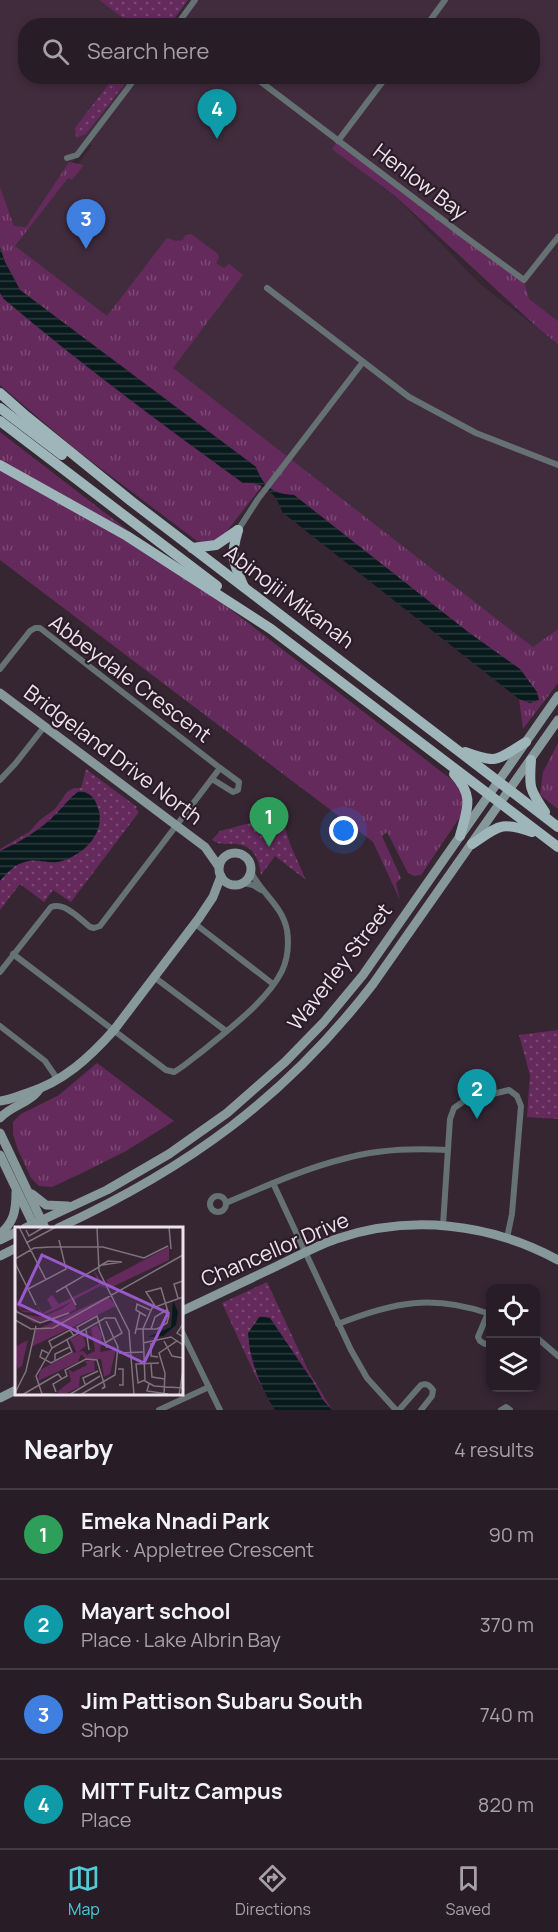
<!DOCTYPE html>
<html lang="en">
<head>
<meta charset="utf-8">
<style>
	:root { --surface:#281c26; --page:#30252e; --text:#f1f3f6; --muted:#a5a1a7; --line:#443a43; --accent:#52cbd9 }
	body { margin:0; font-family:Manrope,sans-serif; background:var(--page); color:var(--text) }
	.controls { position:absolute; right:18px; bottom:18px; display:grid; overflow:hidden; border-radius:12px; box-shadow:0 3px 9px #0003 }
	.controls button { width:54px; height:54px; display:grid; place-items:center; padding:0; border:0; border-bottom:2px solid var(--line); background:var(--surface); color:var(--text); font:30px sans-serif }
	.you { position:absolute; left:344px; top:831px; width:21px; height:21px; margin:-15px; border:4px solid #fff; border-radius:50%; background:#1a73e8; box-shadow:0 0 0 9px #1a73e833 }
	.badge { display:grid; place-items:center; width:39px; height:39px; border-radius:50%; background:var(--accent); color:#fff; font-size:20px; font-weight:700 }
	.pin { position:absolute; translate:-50% -50px; filter:drop-shadow(0 2px 3px #0008) }
	.pin::after { content:''; position:absolute; top:32px; width:21px; height:18px; background:inherit; clip-path:polygon(0 0,100% 0,50% 100%) }
	.list { margin:0; padding:0; list-style:none }
	h2 { display:flex; justify-content:space-between; align-items:center; height:78px; margin:0; padding:0 24px; font-size:26px }
	h2 small { font-size:20px; font-weight:400; color:var(--muted) }
	.list li { display:grid; grid-template-columns:39px 1fr auto; gap:18px; align-items:center; box-sizing:border-box; height:90px; padding:0 24px; border-top:2px solid var(--line) }
	.list b { display:block; font-size:22px; white-space:nowrap }
	.list p { margin:0; font-size:20px; white-space:nowrap; color:var(--muted) }
	.list em { font-size:20px; font-style:normal; color:var(--muted) }
	.icon { flex:none; width:33px; height:33px; fill:none; stroke:currentColor; stroke-width:2; stroke-linecap:round; stroke-linejoin:round }
	.map { position:relative; flex:none; width:558px; height:1410px; overflow:hidden }
	.search { position:absolute; background:var(--surface); box-shadow:0 3px 9px #0003; left:18px; right:18px; top:18px; height:66px; display:flex; align-items:center; gap:15px; box-sizing:border-box; padding:0 21px; border-radius:24px; color:var(--muted); font-size:22px }
	.sheet { height:438px; background:var(--surface) }
	nav { display:flex; justify-content:space-around; align-items:center; box-sizing:border-box; height:84px; border-top:2px solid var(--line); background:var(--surface); font-size:16px; color:var(--muted) }
	nav a { display:grid; justify-items:center; gap:3px }
	nav .on { color:var(--accent) }
	.map>svg:first-child { display:block }
	.built { fill:#412c3d }
	.grass { fill:url(#grass-tufts) }
	.park { fill:url(#park-dots) }
	.water { fill:url(#water-rules) }
	.lines { fill:none; stroke-linecap:round; stroke-linejoin:round }
	.street { stroke:#657172; stroke-width:6 }
	.secondary { stroke:#86989a; stroke-width:9 }
	.primary { stroke:#9eb6b9; stroke-width:10 }
	.labels { text-anchor:middle; stroke-width:4.5; stroke-linejoin:round; paint-order:stroke }
	.street-label { font-size:21px; fill:#ede3eb; stroke:#2b1c28 }
	.inset-road { fill:none; stroke:#7f727c; stroke-width:1.5 }
	.view { fill:#985aca; fill-opacity:0.15; stroke:#985aca; stroke-width:3 }
	.inset-edge { fill:none; stroke:#ede3eb; stroke-width:3 }
</style>
</head>
<body>
<div class="map">
<svg width="558" height="1410" viewBox="0 0 558 1410">
	<defs>
		<pattern id="grass-tufts" width="24" height="20" patternUnits="userSpaceOnUse" patternTransform="scale(1.5)"><rect width="24" height="20" fill="#642a5c"/><path d="M3 7l-1-3M5 7V3M7 7l1-3M15 17l-1-3M17 17v-4M19 17l1-3" fill="none" stroke="#7a4974"/></pattern>
		<pattern id="park-dots" width="8" height="8" patternUnits="userSpaceOnUse" patternTransform="scale(1.5)"><rect width="8" height="8" fill="#642a5c"/><path d="M2 2h.1M6 6h.1" fill="none" stroke="#7a4974" stroke-width="1.8" stroke-linecap="round"/></pattern>
		<pattern id="water-rules" width="6" height="5" patternUnits="userSpaceOnUse" patternTransform="scale(1.5)"><rect width="6" height="5" fill="#091a1c"/><path d="M0 2.5h6" fill="none" stroke="#2d3b3d"/></pattern>
	</defs>
	<rect width="100%" height="100%" fill="#352632"/>
	<!-- built -->
	<polygon class="built" points="0,0 99,0 132,25 26,26 26,76 532,76 532,26 176,25 195,0 558,0 558,321 529,299 524,280 333,149 394,195 480,284 558,344 558,629 534,648 14,246 92,146 87,142 26,228 14,226 0,187"/>
	<!-- grass -->
	<g class="grass">
		<polygon points="338,141 524,280 529,299 558,321 558,344 539,329 394,195 332,149"/>
		<path d="M69,162L84,165L72,180L68,178L15,246L107,316L167,238L176,241L183,240L185,235L191,234L218,254L219,258L216,263L224,268L229,264L243,275L173,368L533,647L558,629V683L523,729L519,699L530,703L528,680L520,669L468,632L294,495C272,494 263,486 256,467L20,290L5,262L0,248V187L14,226L26,227Z"/>
		<path d="M0,293L4,299C81,364 162,423 243,483L251,482L262,486L224,535C216,541 206,544 197,541L75,449L0,385Z"/>
		<polygon points="0,432 456,783 464,798 462,814 421,875 414,876 408,873 387,832 382,836 401,878 396,883 400,900 373,842 0,560"/>
		<polygon points="558,743 558,809 540,795 543,772"/>
		<polygon points="97,1063 174,1121 126,1151 82,1173 52,1187 39,1186 31,1178 18,1150 13,1134 13,1122 21,1114 59,1095"/>
	</g>
	<!-- park -->
	<g class="park">
		<polygon points="99,0 188,0 169,26 132,25"/>
		<polygon points="114,77 130,77 86,134 76,138 75,128"/>
		<polygon points="86,769 137,807 136,809 139,812 71,902 53,890 44,902 20,884 0,910 0,849 29,832 40,820 55,809 67,792 74,788 81,788"/>
		<path d="M281,815L290,844L306,880L275,856L261,875C259,860 254,845 236,844C226,843 221,846 212,840L220,831Z"/>
		<polygon points="558,1030 558,1119 527,1117 530,1075 519,1035"/>
		<polygon points="267,1282 308,1370 332,1410 276,1410 256,1377 222,1303"/>
	</g>
	<!-- water -->
	<g class="water">
		<path d="M0,248L5,262L20,290L256,467C263,486 272,494 294,495L468,632L520,669L537,692L539,700L530,703L519,699L282,512C277,493 262,481 243,483C161,424 81,364 4,299L0,293Z"/>
		<path d="M79,791C90,792 95,798 98,808C107,833 82,857 58,862C46,864 36,857 22,863C13,866 6,874 0,881V851C21,841 39,831 56,814C64,806 69,798 79,791Z"/>
		<path d="M260,1316L270,1318L312,1380L323,1400L332,1410H275C261,1389 249,1359 248,1333Z"/>
	</g>
	<g class="lines">
		<!-- street -->
		<g class="street">
			<polyline points="176,26 195,0"/>
			<polyline points="426,26 445,0"/>
			<polyline points="253,76 464,236 524,280 558,237"/>
			<polyline points="338,141 387,76"/>
			<polyline points="67,158 77,155 137,76"/>
			<polyline points="267,288 409,397 476,433 558,465"/>
			<polyline points="238,530 258,499 363,362"/>
			<path d="M0,669L30,631L35,628H40L220,768L100,926L94,928L90,927C80,919 65,902 51,907L0,972"/>
			<polyline points="212,779 233,792 238,790 239,782 220,768"/>
			<polyline points="0,780 15,764 44,727"/>
			<polyline points="243,883 253,885 261,890"/>
			<polyline points="194,923 273,984"/>
			<path d="M13,954L166,1070L174,1072C185,1066 194,1057 204,1050C229,1029 267,1001 282,971C288,958 289,944 287,930C282,905 261,893 251,872"/>
			<polyline points="154,977 226,1031"/>
			<polyline points="0,1026 45,1061 58,1080"/>
			<polyline points="273,1183 351,1350 367,1378 396,1410"/>
			<circle cx="218" cy="1204" r="8"/>
			<path d="M226,1203C264,1187 303,1169 343,1159C377,1149 413,1148 448,1150"/>
			<polyline points="443,1225 450,1119 454,1108 464,1101 509,1090 517,1096 521,1106 512,1214 507,1238"/>
			<polyline points="488,1313 478,1337 480,1341 485,1344 490,1342"/>
			<path d="M338,1324C394,1302 432,1294 490,1314"/>
			<polyline points="182,1332 220,1410"/>
			<polyline points="536,1337 558,1356"/>
			<polyline points="159,1410 209,1387"/>
			<path d="M399,1410L421,1385C427,1383 429,1385 433,1390L432,1396L421,1410"/>
			<polyline points="501,1410 506,1407 510,1410"/>
		</g>
		<!-- secondary -->
		<g class="secondary">
			<polyline points="0,693 205,847 219,867"/>
			<circle cx="235" cy="869" r="16"/>
			<path d="M0,1101C10,1100 18,1096 27,1093C63,1082 89,1058 114,1030L199,918L213,897L221,876"/>
			<path d="M0,1118C12,1105 28,1104 38,1091"/>
			<polyline points="0,1133 45,1228"/>
			<polyline points="0,1155 35,1228"/>
			<polyline points="32,1194 46,1205 68,1206"/>
			<polyline points="25,1228 107,1190 169,1154 227,1113 285,1062 324,1022 363,975 558,696"/>
			<path d="M58,1228C188,1168 285,1098 373,984L558,720"/>
			<path d="M0,1234C14,1222 16,1211 16,1192"/>
			<polyline points="0,1240 16,1232"/>
			<polyline points="0,1256 16,1248"/>
			<path d="M182,1311C213,1296 245,1281 277,1266C296,1257 316,1246 336,1239C410,1214 490,1223 558,1260"/>
			<polyline points="0,1398 16,1390"/>
		</g>
		<!-- primary -->
		<g class="primary">
			<polyline points="0,393 26,416 131,501 558,827"/>
			<polyline points="0,408 62,455"/>
			<polyline points="0,421 217,586"/>
			<polyline points="0,465 127,536 271,629 558,847"/>
			<path d="M238,530C230,557 233,562 244,587"/>
			<polyline points="192,548 216,545 238,530"/>
			<path d="M465,752C500,765 497,759 526,742"/>
			<path d="M531,760C529,787 529,789 545,812"/>
			<path d="M454,774C475,797 467,809 460,836"/>
			<path d="M472,844C499,826 500,821 532,832"/>
		</g>
	</g>
	<g class="labels">
		<!-- street labels -->
		<g class="street-label">
			<text transform="translate(420 182) rotate(37)" y="7">Henlow Bay</text>
			<text transform="translate(289 597) rotate(37)" y="7">Abinojii Mikanah</text>
			<text transform="translate(130 679) rotate(37)" y="7">Abbeydale Crescent</text>
			<text transform="translate(113 755) rotate(37)" y="7">Bridgeland Drive North</text>
			<text transform="translate(340 967) rotate(-52)" y="7">Waverley Street</text>
			<text transform="translate(275 1250) rotate(-23)" y="7">Chancellor Drive</text>
		</g>
	</g>
	<!-- overview -->
	<g transform="translate(15 1227)">
		<rect width="168" height="168" fill="#352632"/>
		<path d="M154,20V33L95,61L91,53ZM78,42L91,61L85,59L60,72L61,82L41,93L19,96L0,84V79L5,87L28,90L48,81L58,74L31,87L8,85L0,76V69L7,83L25,85L22,77L27,86L37,81L32,72L37,68L44,77L84,57ZM93,69L101,79L16,120L21,103ZM68,106L71,119L62,126L55,112ZM13,113L7,139L2,142L0,120Z" fill="#642a5c"/>
		<path d="M82,98L87,108L85,125L101,122L95,147L89,150L86,132H71L66,127L63,135L23,154L25,143L57,126L68,124L72,128L80,124L76,101ZM79,133L80,144L65,149L64,160L48,168L42,165L56,154L53,142L58,145L72,138L70,134Z" fill="#642a5c"/>
		<path d="M158,74L163,85L161,98L148,109L133,110L156,100Z" fill="#091a1c"/>
		<path class="inset-road" d="M4,0L31,53M82,0L84,44L114,104L119,168M154,0L156,22M11,3L14,9L29,0M11,16L41,0M0,32L19,21L36,20H88L129,31L153,19M0,36L21,78M83,40L93,34L107,35L87,38M51,60L61,78M13,62L51,42L44,13M41,65L84,40M168,70L137,81L128,102L130,154L139,159L168,161M163,71L159,57L168,54M0,84L25,96L54,86M131,89L121,83L122,77L135,83M0,93L16,102L38,101L168,28M91,94L103,120M168,97L162,106L168,110M121,102H142L152,96L154,88L146,61L131,65L140,79M136,102L140,90L153,82M71,103L74,123M65,107L62,100L82,89L92,121M120,107L125,85M149,114L157,129L168,131M128,116L156,110L162,114M136,116V129L143,130M37,121L34,114L55,103L59,109M33,126L27,123L25,130L36,136L57,125L52,113M104,126L128,125M40,134V127L55,120M136,137L137,150L150,152M103,142H108V158H104H108M130,153L123,156L121,137L144,136M70,157L68,151L83,144M134,157L132,164L153,167M41,165L38,157L52,149L50,143L71,132L82,133L90,160L87,162L90,159M0,166L11,144L21,99M27,167L21,149L37,121L90,91H100L107,106L90,116M27,167L47,168M149,167L150,146L144,126L162,114L168,118M7,168L43,147L47,152M54,168L85,149M65,168L100,148L103,119M164,168L168,143"/>
		<path class="view" d="M27,28L153,86L129,136L4,77Z"/>
		<rect width="168" height="168" class="inset-edge"/>
	</g>
</svg>
<div class="controls">
<button><svg class="icon" aria-label="locate" viewBox="0 0 24 24"><circle cx="12" cy="12" r="6"/><path d="M12 2v4M12 18v4M2 12h4M18 12h4"/></svg></button>
<button><svg class="icon" aria-label="layers" viewBox="0 0 24 24"><path d="M12 4l9 5-9 5-9-5zM3 14l9 5 9-5"/></svg></button>
</div>
<div class="you"></div>
<div class="pin badge" style="left:269px;top:847px;background:#2e9e5b">1</div>
<div class="pin badge" style="left:477px;top:1119px;background:#0f9aa8">2</div>
<div class="pin badge" style="left:86px;top:249px;background:#3f7fe0">3</div>
<div class="pin badge" style="left:217px;top:139px;background:#0f9aa8">4</div>
<div class="search"><svg class="icon" aria-label="search" viewBox="0 0 24 24"><circle cx="10" cy="10" r="6"/><path d="M15 15l6 6"/></svg>Search here</div>
</div>
<section class="sheet">
<h2>Nearby<small>4 results</small></h2>
<ul class="list">
<li><span class="badge" style="background:#2e9e5b">1</span><div><b>Emeka Nnadi Park</b><p>Park · Appletree Crescent</p></div><em>90 m</em></li>
<li><span class="badge" style="background:#0f9aa8">2</span><div><b>Mayart school</b><p>Place · Lake Albrin Bay</p></div><em>370 m</em></li>
<li><span class="badge" style="background:#3f7fe0">3</span><div><b>Jim Pattison Subaru South</b><p>Shop</p></div><em>740 m</em></li>
<li><span class="badge" style="background:#0f9aa8">4</span><div><b>MITT Fultz Campus</b><p>Place</p></div><em>820 m</em></li>
</ul>
</section>
<nav>
<a class="on"><svg class="icon" aria-label="map" viewBox="0 0 24 24"><path d="M3 6l6-2 6 2 6-2v14l-6 2-6-2-6 2zM9 4v14M15 6v14"/></svg>Map</a>
<a><svg class="icon" aria-label="directions" viewBox="0 0 24 24"><path d="M12 3l9 9-9 9-9-9zM9 14v-3h6M13 9l2 2-2 2"/></svg>Directions</a>
<a><svg class="icon" aria-label="saved" viewBox="0 0 24 24"><path d="M7 4h10v16l-5-4-5 4z"/></svg>Saved</a>
</nav>
</body>
</html>
